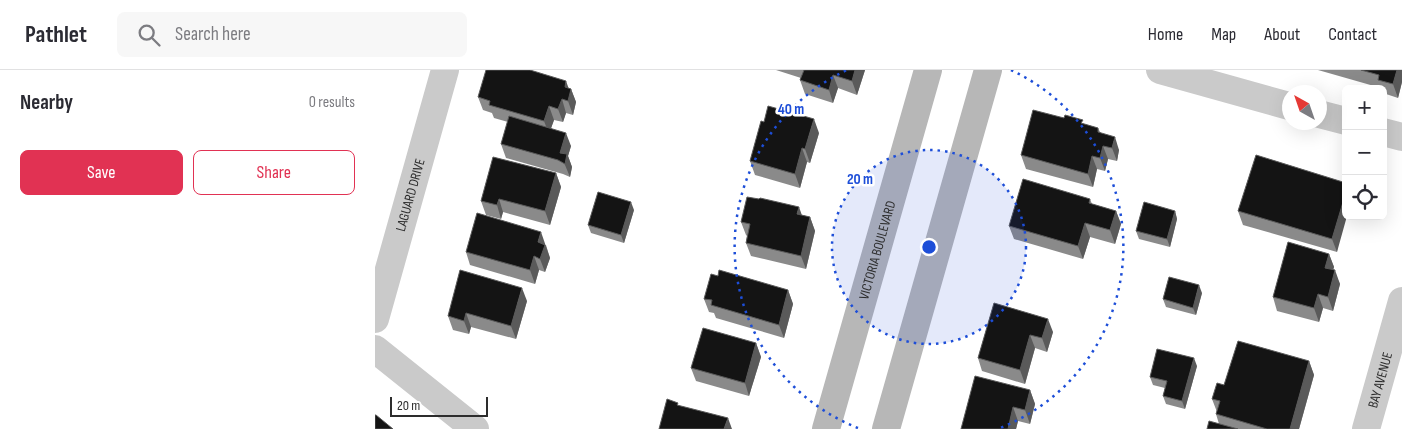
<!DOCTYPE html>
<html lang="en">
<head>
<meta charset="utf-8">
<style>
	:root { --surface:#fff; --page:#f7f7f7; --text:#2b2b33; --muted:#7c7c81; --line:#e1e1e2; --accent:#e13253 }
	body { margin:0; font-family:"Sofia Sans Condensed",sans-serif; background:var(--page); color:var(--text) }
	.controls { position:absolute; right:15px; top:15px; display:grid; overflow:hidden; border-radius:8px; box-shadow:0 5px 20px #0002 }
	.controls button { width:45px; height:45px; display:grid; place-items:center; padding:0; border:0; border-bottom:1px solid var(--line); background:var(--surface); color:var(--text); font:25px sans-serif }
	.compass { position:absolute; left:907px; top:15px; width:45px; height:45px; border-radius:50%; background:var(--surface); box-shadow:0 5px 20px #0002; rotate:320deg }
	.scale { position:absolute; left:15px; bottom:12px; width:98px; box-sizing:border-box; padding-left:5px; border:2px solid #2d2d2d; border-top:0; font-size:14px; line-height:18px; white-space:nowrap; color:#2d2d2d; -webkit-text-stroke:4px #fff; paint-order:stroke }
	.list { margin:0; padding:0; list-style:none }
	h2 { display:flex; justify-content:space-between; align-items:center; height:65px; margin:0; padding:0 20px; font-size:21px }
	h2 small { font-size:16px; font-weight:400; color:var(--muted) }
	.actions { display:flex; gap:10px; padding:15px 20px }
	.actions a { flex:1; padding:11px 0; border:1px solid var(--accent); border-radius:8px; text-align:center; font-size:18px; color:var(--accent) }
	.actions .main { background:var(--accent); color:#fff }
	.icon { flex:none; width:28px; height:28px; fill:none; stroke:currentColor; stroke-width:2; stroke-linecap:round; stroke-linejoin:round }
	.map { position:relative; flex:none; width:1027px; height:359px; overflow:hidden }
	header { display:flex; align-items:center; gap:30px; box-sizing:border-box; height:70px; padding:0 25px; background:var(--surface); border-bottom:1px solid var(--line) }
	header strong { font-size:24px }
	nav { display:flex; gap:28px; margin-inline-start:auto; font-size:18px }
	.search { width:350px; height:45px; background:var(--page); display:flex; align-items:center; gap:12px; box-sizing:border-box; padding:0 18px; border-radius:8px; color:var(--muted); font-size:19px }
	main { display:flex }
	aside { flex:1; background:var(--surface) }
	.map>svg:first-child { display:block }
	.lines { fill:none; stroke-linecap:round; stroke-linejoin:round }
	.street { stroke:#cacaca; stroke-width:28 }
	.secondary { stroke:#b7b7b7; stroke-width:28 }
	.wall { fill:#8a8a8a }
	.shaded-wall { fill:#5a5a5a }
	.building { fill:#141414; stroke:#5a5a5a }
	.ring { fill:none; stroke:#1d4ed8; stroke-width:2.5; stroke-dasharray:2.5 5 }
	.labels { text-anchor:middle; stroke-width:5; stroke-linejoin:round; paint-order:stroke }
	.street-label { font-size:14px; fill:#2d2d2d; stroke:#fff }
	.centre { fill:#1d4ed8; stroke:#fff; stroke-width:2.5 }
	.ring-label { font-size:15px; text-anchor:middle; font-weight:bold; fill:#1d4ed8; stroke:#fff; stroke-width:5; stroke-linejoin:round; paint-order:stroke }
</style>
</head>
<body>
<header>
<strong>Pathlet</strong>
<div class="search"><svg class="icon" aria-label="search" viewBox="0 0 24 24"><circle cx="10" cy="10" r="6"/><path d="M15 15l6 6"/></svg>Search here</div>
<nav><a>Home</a><a>Map</a><a>About</a><a>Contact</a></nav>
</header>
<main>
<aside>
<h2>Nearby<small>0 results</small></h2>
<ul class="list">
</ul>
<div class="actions"><a class="main">Save</a><a>Share</a></div>
</aside>
<div class="map">
<svg width="1027" height="359" viewBox="0 0 1027 359">
	<rect width="100%" height="100%" fill="#fff"/>
	<g class="lines">
		<!-- street -->
		<g class="street">
			<polyline points="785,0 914,36"/>
			<polyline points="944,44 971,51"/>
			<polyline points="1008,62 1027,67"/>
			<path id="s1" d="M0,249L70,0"/>
			<polyline points="0,279 100,359"/>
			<path id="s2" d="M991,359L1027,231"/>
		</g>
		<!-- secondary -->
		<g class="secondary">
			<path id="s3" d="M451,359L553,0"/>
			<polyline points="511,359 613,0"/>
		</g>
	</g>
	<!-- wall -->
	<g class="wall">
		<polygon points="401,0 490,0 482,25 463,18 458,33 430,24 425,10 426,8"/>
		<polygon points="943,0 1027,0 1027,12 1023,28 1008,23 1008,19 1006,19 1006,18"/>
		<polygon points="194,18 196,19 201,32 198,45 191,43 188,52 179,50 176,58 196,76 193,86 197,97 195,107 188,104 131,88 126,74 133,52 119,48 117,43 108,40 103,27"/>
		<polygon points="709,54 723,58 725,62 744,80 742,91 733,89 730,101 722,99 718,117 651,99 646,85"/>
		<polygon points="444,63 435,93 432,92 425,118 380,105 375,91"/>
		<polygon points="181,103 186,117 175,155 128,142 126,149 111,145 106,131"/>
		<polygon points="971,113 962,182 868,155 863,141"/>
		<polygon points="715,129 717,134 741,141 746,154 740,174 715,167 708,189 639,169 634,156"/>
		<polygon points="259,140 249,173 216,163 213,155"/>
		<polygon points="800,141 802,149 795,177 764,169 761,161"/>
		<polygon points="427,145 435,147 440,161 431,199 376,186 371,173 372,166 371,165 366,152"/>
		<polygon points="171,175 175,188 170,202 164,200 160,214 95,195 91,182"/>
		<polygon points="954,184 959,197 958,200 965,214 958,241 948,238 944,252 902,241 898,227"/>
		<polygon points="343,206 413,220 418,234 409,268 341,248 339,243 334,242 329,229"/>
		<polygon points="827,223 821,245 791,237 788,229"/>
		<polygon points="152,231 141,269 96,257 94,264 78,260 73,246"/>
		<polygon points="619,233 678,262 672,282 660,278 650,314 607,301 603,288"/>
		<polygon points="381,273 386,287 374,326 321,311 316,298"/>
		<polygon points="934,291 939,305 924,359 832,359 844,354 841,344 842,342 837,329"/>
		<polygon points="822,296 810,339 791,334 788,326 790,318 778,315 775,307"/>
		<polygon points="655,320 660,334 655,354 643,351 641,359 586,359"/>
	</g>
	<!-- shaded-wall -->
	<g class="shaded-wall">
		<polygon points="480,0 490,0 482,25 477,11"/>
		<polygon points="1022,0 1027,0 1027,12 1023,28 1018,14"/>
		<polygon points="458,5 463,18 458,33 454,20"/>
		<polygon points="191,11 195,22 196,19 201,32 198,45 193,31 190,17"/>
		<polygon points="187,29 191,43 188,52 183,39"/>
		<polygon points="174,36 179,50 174,64 169,51"/>
		<polygon points="439,49 444,63 435,93 430,79"/>
		<polygon points="191,63 196,76 193,86 197,97 195,107 185,83"/>
		<polygon points="740,67 744,80 742,91 737,78"/>
		<polygon points="728,76 733,89 730,101 725,88"/>
		<polygon points="427,78 432,92 425,118 420,104"/>
		<polygon points="717,86 722,99 718,117 713,104"/>
		<polygon points="181,103 186,117 175,155 170,141"/>
		<polygon points="971,122 971,146 972,146 962,182 957,169"/>
		<polygon points="124,129 128,142 126,149 122,135"/>
		<polygon points="256,132 259,140 249,173 246,165"/>
		<polygon points="424,137 429,151 422,144"/>
		<polygon points="741,141 746,154 740,174 735,160"/>
		<polygon points="800,141 802,149 795,177 792,169"/>
		<polygon points="435,147 440,161 431,199 426,186"/>
		<polygon points="710,153 715,167 708,189 703,176"/>
		<polygon points="166,162 175,188 170,202 165,189 163,172"/>
		<polygon points="954,184 959,197 954,211 950,198"/>
		<polygon points="159,186 164,200 160,214 155,200"/>
		<polygon points="960,200 965,214 958,241 953,227"/>
		<polygon points="824,215 827,223 821,245 818,238"/>
		<polygon points="147,218 152,231 141,269 136,256"/>
		<polygon points="413,220 418,234 409,268 404,255"/>
		<polygon points="943,224 948,238 944,252 939,238"/>
		<polygon points="91,243 96,257 94,264 89,251"/>
		<polygon points="673,249 678,262 672,282 667,268"/>
		<polygon points="655,265 660,278 650,314 645,300"/>
		<polygon points="381,273 386,287 374,326 370,313"/>
		<polygon points="819,288 822,296 810,339 807,331"/>
		<polygon points="934,291 939,305 924,359 915,359"/>
		<polygon points="655,320 660,334 655,354 650,340"/>
		<polygon points="638,337 643,351 641,359 633,359"/>
		<polygon points="353,348 357,359 349,359"/>
	</g>
	<!-- building -->
	<g class="building">
		<polygon points="111,0 155,0 191,11 190,17 196,19 193,31 187,29 183,39 174,36 169,51 114,35 115,31 103,27"/>
		<polygon points="429,0 480,0 477,11 458,5 454,20 425,10"/>
		<polygon points="986,0 1022,0 1018,14 1003,10 1004,5"/>
		<polygon points="393,36 439,49 430,79 427,78 420,104 375,91 386,51 389,52"/>
		<polygon points="658,40 689,48 690,45 708,50 706,53 723,58 723,62 740,67 737,78 728,76 725,88 717,86 713,104 646,85"/>
		<polygon points="134,46 191,63 185,83 192,84 190,94 183,90 126,74"/>
		<polygon points="881,85 971,113 971,122 957,169 863,141"/>
		<polygon points="118,87 181,103 170,141 124,129 122,135 106,131"/>
		<polygon points="648,109 715,129 714,133 741,141 735,160 710,153 703,176 634,156"/>
		<polygon points="223,122 256,132 246,165 213,155"/>
		<polygon points="372,127 384,129 385,128 424,137 422,144 435,147 426,186 371,173 375,154 366,152"/>
		<polygon points="769,132 800,141 792,169 761,161"/>
		<polygon points="102,143 166,162 163,172 170,175 165,189 159,186 155,200 91,182"/>
		<polygon points="913,172 954,184 950,198 960,200 953,227 943,224 939,238 898,227"/>
		<polygon points="85,200 147,218 136,256 91,243 89,251 73,246"/>
		<polygon points="344,200 413,220 404,255 336,235 337,230 329,229 336,204 343,206"/>
		<polygon points="794,207 824,215 818,238 788,229"/>
		<polygon points="619,233 673,249 667,268 655,265 645,300 603,288"/>
		<polygon points="328,258 381,273 370,313 316,298"/>
		<polygon points="863,271 934,291 915,359 892,359 841,344 845,331 837,329 842,313 849,315"/>
		<polygon points="782,279 819,288 807,331 788,326 792,311 775,307"/>
		<polygon points="600,306 655,320 650,340 638,337 633,359 586,359"/>
		<polygon points="292,329 303,333 302,335 353,348 349,359 284,359"/>
		<polygon points="0,345 1,345 18,359 0,359"/>
		<polygon points="834,351 863,359 832,359"/>
	</g>
	<!-- distance rings -->
	<circle cx="554" cy="177" r="97" fill="#1d4ed8" fill-opacity=".12"/>
	<g class="ring">
		<circle cx="554" cy="177" r="97"/>
		<path d="M483 358A195 195 0 0 1 472 0M636 0A195 195 0 0 1 625 358"/>
	</g>
	<g class="labels">
		<!-- street labels -->
		<g class="street-label">
			<text dy="5" stroke="none"><textPath href="#s1" startOffset="129">LAGUARD DRIVE</textPath></text>
			<text dy="5" stroke="none"><textPath href="#s3" startOffset="186">VICTORIA BOULEVARD</textPath></text>
			<text dy="5" stroke="none"><textPath href="#s2" startOffset="51">BAY AVENUE</textPath></text>
		</g>
	</g>
	<circle cx="554" cy="177" r="8" class="centre"/>
	<g class="ring-label">
		<text x="416" y="44">40 m</text>
		<text x="485" y="114">20 m</text>
	</g>
</svg>
<div class="controls">
<button>+</button>
<button>−</button>
<button><svg class="icon" aria-label="locate" viewBox="0 0 24 24"><circle cx="12" cy="12" r="6"/><path d="M12 2v4M12 18v4M2 12h4M18 12h4"/></svg></button>
</div>
<svg class="compass" viewBox="-18 -18 36 36"><path d="M0-13l5 13h-10z" fill="#e53935"/><path d="M0 13l5-13h-10z" fill="#7c7c81"/></svg>
<div class="scale">20 m</div>
</div>
</main>
</body>
</html>
